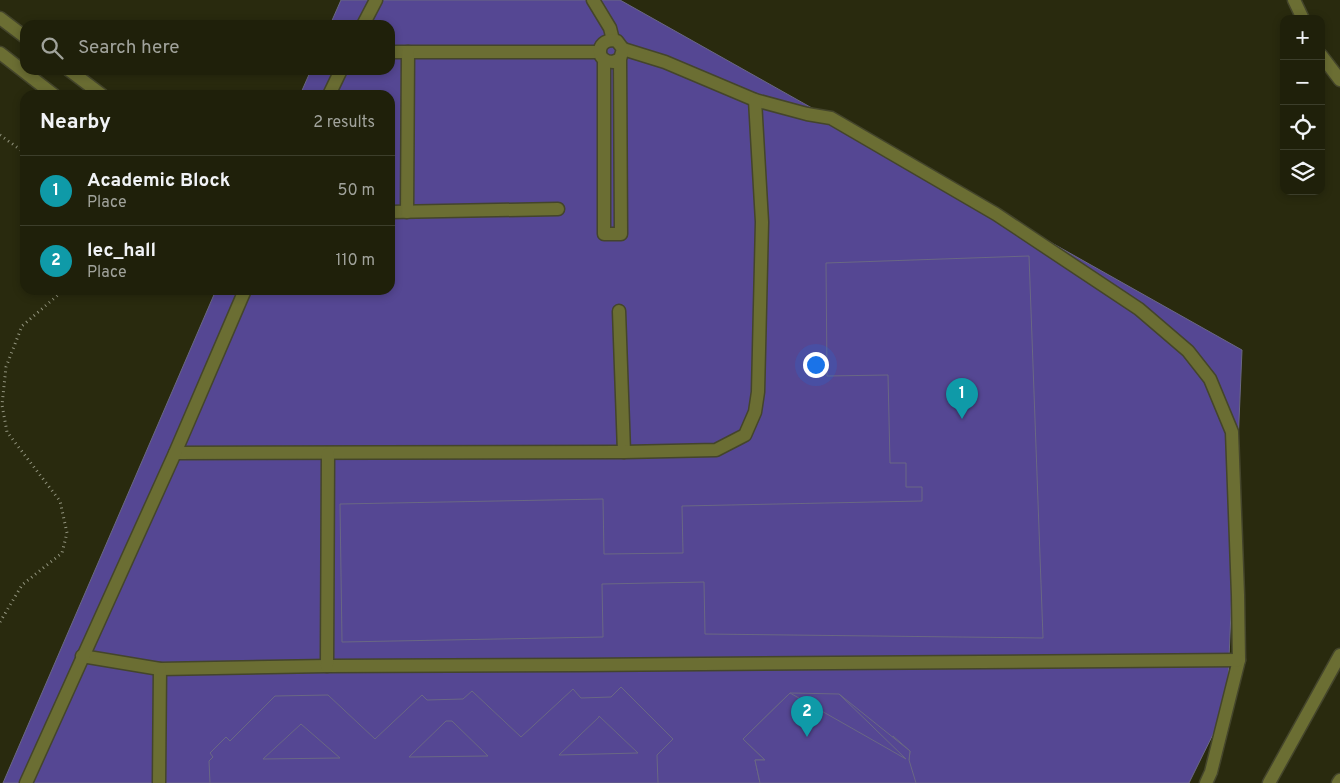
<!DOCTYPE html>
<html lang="en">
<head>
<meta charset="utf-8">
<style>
	:root { --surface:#1f200a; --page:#272813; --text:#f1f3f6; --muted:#a1a39c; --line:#3c3e2b; --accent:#8c9099 }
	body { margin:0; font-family:Overpass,sans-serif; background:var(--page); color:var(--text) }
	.controls { position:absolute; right:15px; top:15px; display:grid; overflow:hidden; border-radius:10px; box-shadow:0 2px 8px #0003 }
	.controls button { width:45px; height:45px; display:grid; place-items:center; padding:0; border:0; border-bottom:1px solid var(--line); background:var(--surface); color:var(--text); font:25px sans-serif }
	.you { position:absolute; left:815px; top:364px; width:18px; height:18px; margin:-12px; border:4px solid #fff; border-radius:50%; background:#1a73e8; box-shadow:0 0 0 8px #1a73e833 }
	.badge { display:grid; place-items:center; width:32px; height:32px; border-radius:50%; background:var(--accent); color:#fff; font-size:16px; font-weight:700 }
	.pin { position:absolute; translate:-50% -41px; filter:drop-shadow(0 1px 2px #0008) }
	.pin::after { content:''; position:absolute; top:26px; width:18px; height:15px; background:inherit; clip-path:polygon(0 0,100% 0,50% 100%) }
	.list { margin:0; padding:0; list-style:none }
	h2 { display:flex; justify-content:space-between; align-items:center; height:65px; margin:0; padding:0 20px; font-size:21px }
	h2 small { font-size:16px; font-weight:400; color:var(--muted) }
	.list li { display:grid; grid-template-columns:32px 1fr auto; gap:15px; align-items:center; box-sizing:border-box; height:70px; padding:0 20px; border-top:1px solid var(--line) }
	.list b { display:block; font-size:19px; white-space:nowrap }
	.list p { margin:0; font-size:16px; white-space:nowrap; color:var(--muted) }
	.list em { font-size:16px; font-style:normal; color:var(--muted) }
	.icon { flex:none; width:28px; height:28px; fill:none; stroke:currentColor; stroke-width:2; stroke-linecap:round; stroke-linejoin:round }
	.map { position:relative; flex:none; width:1340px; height:783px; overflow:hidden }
	.search { position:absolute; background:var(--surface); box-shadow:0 2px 8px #0003; left:20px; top:20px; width:375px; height:55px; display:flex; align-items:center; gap:12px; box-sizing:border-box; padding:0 18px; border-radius:15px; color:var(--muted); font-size:19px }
	.panel { position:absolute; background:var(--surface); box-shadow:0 2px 8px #0003; left:20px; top:90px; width:375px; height:205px; border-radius:15px }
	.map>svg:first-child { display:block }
	.building { fill:#554793; stroke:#6a6884; fill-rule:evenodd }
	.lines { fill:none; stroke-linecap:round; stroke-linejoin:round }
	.minor-casing { stroke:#44452b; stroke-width:15 }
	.path { stroke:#92947e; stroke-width:3; stroke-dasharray:1 4; stroke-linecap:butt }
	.minor { stroke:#6b6e33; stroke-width:12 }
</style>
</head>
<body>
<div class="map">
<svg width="1340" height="783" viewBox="0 0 1340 783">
	<rect width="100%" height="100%" fill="#292a0e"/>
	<!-- building -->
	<g class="building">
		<polygon points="341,0 620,0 1242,350 1227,706 1189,783 3,783 216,290 390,290 390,95 300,95 311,70 390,70 390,25 330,25"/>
		<polygon points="1029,256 1043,638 705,634 704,582 602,584 603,637 342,642 340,504 603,499 604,554 683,553 682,506 922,501 922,487 906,487 906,463 890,463 888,375 827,376 826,263"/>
		<path d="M621,687L673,739L657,755L658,783H210L209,761L213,757L210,753L226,737L230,741L275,696L328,695L375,739L422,695L427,700L463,699L472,691L521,737L573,689L581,698L611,697ZM599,716L638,753L559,755L599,717ZM446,721H452L488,756L409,757ZM301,724L340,758L263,759Z"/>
		<path d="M790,693L839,694L891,739L893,736L910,751L909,760L906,759L914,783H760L755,760H765L743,739ZM816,721L860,759L776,760Z"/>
		<polygon points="790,693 906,759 839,694 910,751 909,760 916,783 760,783 755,760 765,760 743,739"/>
	</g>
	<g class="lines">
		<!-- minor casing -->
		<g class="minor-casing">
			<g id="minor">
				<polyline points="593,0 610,28 613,40"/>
				<polyline points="1294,0 1303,19"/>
				<polyline points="0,18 25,37"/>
				<polyline points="363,25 376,0"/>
				<polyline points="623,49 665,62 755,100 807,114 831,118 996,214 1139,309 1188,351 1210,379 1232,432 1238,595 1239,660 1211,772 1206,783"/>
				<polyline points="390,52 600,52"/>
				<polyline points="0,53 54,95"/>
				<polyline points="1321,55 1340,80"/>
				<path d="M604,60V234H621L620,59L623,49L617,41C597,36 593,62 613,62L620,59"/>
				<polyline points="69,70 102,95"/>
				<polyline points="329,95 341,70"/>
				<polyline points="390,212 558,209"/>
				<polyline points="407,212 408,52"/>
				<polyline points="619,311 624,452"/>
				<polyline points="175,453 624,452 716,450 745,435 755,412 758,392 762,222 755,100"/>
				<polyline points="82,656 160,669 327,666 580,665 1239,660"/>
				<polyline points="327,666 328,454"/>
				<polyline points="26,783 175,453 245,290"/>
				<polyline points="159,783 160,669"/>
				<polyline points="1269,783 1340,655"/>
				<polyline points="1338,783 1340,780"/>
			</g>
		</g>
		<!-- path -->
		<g class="path">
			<polyline points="0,135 25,153"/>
			<polyline points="0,622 22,585 62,553 67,533 60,501 7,432 2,405 6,367 22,326 58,295 59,290"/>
		</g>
		<!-- minor -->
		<use href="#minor" class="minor"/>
	</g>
</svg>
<div class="controls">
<button>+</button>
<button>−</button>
<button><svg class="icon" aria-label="locate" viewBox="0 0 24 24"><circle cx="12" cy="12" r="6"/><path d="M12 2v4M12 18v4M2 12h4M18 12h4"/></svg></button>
<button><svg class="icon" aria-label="layers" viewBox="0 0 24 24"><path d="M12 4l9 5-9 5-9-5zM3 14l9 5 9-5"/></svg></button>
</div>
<div class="you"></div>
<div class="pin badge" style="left:962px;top:419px;background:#0f9aa8">1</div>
<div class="pin badge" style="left:807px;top:737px;background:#0f9aa8">2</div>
<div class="search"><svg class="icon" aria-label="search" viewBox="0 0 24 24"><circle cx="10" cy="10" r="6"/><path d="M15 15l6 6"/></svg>Search here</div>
<section class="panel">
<h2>Nearby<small>2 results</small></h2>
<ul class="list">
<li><span class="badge" style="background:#0f9aa8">1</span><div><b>Academic Block</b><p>Place</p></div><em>50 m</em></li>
<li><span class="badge" style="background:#0f9aa8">2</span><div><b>lec_hall</b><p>Place</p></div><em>110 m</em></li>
</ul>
</section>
</div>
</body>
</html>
